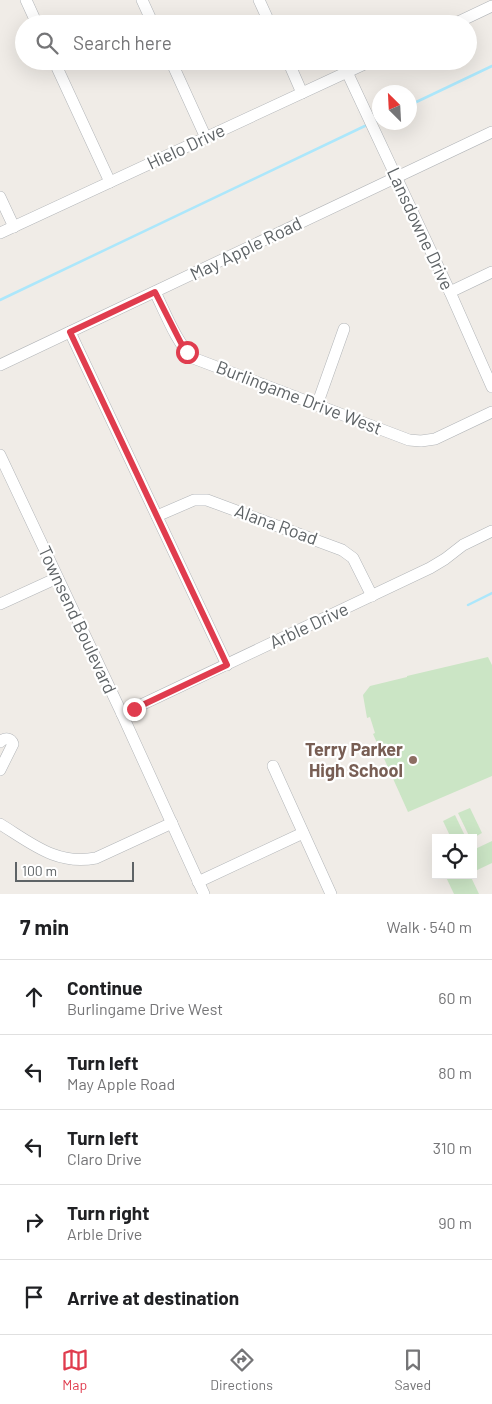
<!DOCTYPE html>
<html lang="en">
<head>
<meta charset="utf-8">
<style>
	:root { --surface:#fff; --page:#f6f6f6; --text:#202124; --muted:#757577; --line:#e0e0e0; --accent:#e03c4e }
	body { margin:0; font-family:Barlow,sans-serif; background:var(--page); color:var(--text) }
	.controls { position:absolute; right:15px; bottom:15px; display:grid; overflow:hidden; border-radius:0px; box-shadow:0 5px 20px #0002 }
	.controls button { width:45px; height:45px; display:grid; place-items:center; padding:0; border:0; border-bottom:1px solid var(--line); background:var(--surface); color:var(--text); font:25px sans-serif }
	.compass { position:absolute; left:372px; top:85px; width:45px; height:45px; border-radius:50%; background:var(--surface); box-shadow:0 5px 20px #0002; rotate:336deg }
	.scale { position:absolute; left:15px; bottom:12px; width:119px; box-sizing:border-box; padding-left:5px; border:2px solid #5e6366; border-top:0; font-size:14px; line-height:18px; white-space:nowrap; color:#5e6366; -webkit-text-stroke:4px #fff; paint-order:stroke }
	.stop { position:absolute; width:15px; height:15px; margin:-11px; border:4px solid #e03c4e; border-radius:50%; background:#fff }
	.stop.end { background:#e03c4e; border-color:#fff; box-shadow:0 1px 5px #0008 }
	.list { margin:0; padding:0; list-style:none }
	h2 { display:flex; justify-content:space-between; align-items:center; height:65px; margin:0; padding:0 20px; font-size:21px }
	h2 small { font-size:16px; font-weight:400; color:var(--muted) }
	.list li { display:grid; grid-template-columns:32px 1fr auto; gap:15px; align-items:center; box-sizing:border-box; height:75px; padding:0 20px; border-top:1px solid var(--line) }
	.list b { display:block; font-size:19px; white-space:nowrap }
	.list p { margin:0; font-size:16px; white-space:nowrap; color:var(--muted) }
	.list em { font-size:16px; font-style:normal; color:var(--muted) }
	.icon { flex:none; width:28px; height:28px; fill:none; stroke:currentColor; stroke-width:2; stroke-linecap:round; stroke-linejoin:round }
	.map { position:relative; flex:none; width:492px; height:894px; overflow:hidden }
	.search { position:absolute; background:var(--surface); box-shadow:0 5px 20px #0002; left:15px; right:15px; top:15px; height:55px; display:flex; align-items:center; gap:12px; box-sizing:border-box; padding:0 18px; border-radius:28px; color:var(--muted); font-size:19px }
	.sheet { height:440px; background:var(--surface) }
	nav { display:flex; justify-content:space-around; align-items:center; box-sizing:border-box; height:70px; border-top:1px solid var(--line); background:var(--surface); font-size:14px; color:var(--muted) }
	nav a { display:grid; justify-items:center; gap:2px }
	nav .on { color:var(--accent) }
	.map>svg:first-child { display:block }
	.green { fill:#cbe5c5 }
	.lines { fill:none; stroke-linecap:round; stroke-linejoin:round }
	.stream { stroke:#ace7fb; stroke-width:2.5 }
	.minor-casing { stroke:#b2b5b8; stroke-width:12 }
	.minor { stroke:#fff; stroke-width:11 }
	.route { stroke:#e03c4e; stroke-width:6 }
	.education-dot { fill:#8d6e63; stroke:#fff; stroke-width:2 }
	.labels { text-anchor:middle; stroke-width:4.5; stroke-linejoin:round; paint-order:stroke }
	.street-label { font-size:18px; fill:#5e6366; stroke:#fff }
	.education-label { font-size:18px; font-weight:bold; fill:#785e54; stroke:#fff; text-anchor:end }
</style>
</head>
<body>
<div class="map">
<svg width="492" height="894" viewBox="0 0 492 894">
	<rect width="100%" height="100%" fill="#f0ece7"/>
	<!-- green -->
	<g class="green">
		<polygon points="488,657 492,665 492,776 408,812 373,734 375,733 370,717 367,718 363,695 370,686 407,677 407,676"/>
		<polygon points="470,808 482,833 473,838 470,838 458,813"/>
		<polygon points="455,815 466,838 451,838 443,821"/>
		<polygon points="492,841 492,863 473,872 473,850"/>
		<polygon points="445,875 470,875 479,894 454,894"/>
	</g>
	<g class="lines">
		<!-- stream -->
		<g class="stream">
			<polyline points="410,105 492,66"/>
			<polyline points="374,122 380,119"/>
			<polyline points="0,300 369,124"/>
			<polyline points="468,605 492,593"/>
		</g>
		<!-- minor casing -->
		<g class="minor-casing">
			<g id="minor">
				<polyline points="26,0 37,24"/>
				<polyline points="142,0 153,24"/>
				<polyline points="259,0 270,24"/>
				<polyline points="454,24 492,6"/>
				<polyline points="54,61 110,182"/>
				<polyline points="171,61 206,138"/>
				<polyline points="288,61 302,93"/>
				<polyline points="347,72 450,292 492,387"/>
				<polyline points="0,197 14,227"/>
				<polyline points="0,233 371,61"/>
				<path d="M155,292C165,312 177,344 193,358L409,440L421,441L435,439L492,412"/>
				<polyline points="450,292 492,272"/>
				<polyline points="70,332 227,665"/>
				<polyline points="0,365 492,132"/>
				<polyline points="317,405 344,329"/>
				<polyline points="0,455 122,714 204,894"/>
				<polyline points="157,516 194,500 207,500 342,550 353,558 372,596"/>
				<polyline points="0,604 57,578"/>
				<polyline points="122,714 430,568 445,559 463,545 492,531"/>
				<path d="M0,742C5,737 11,738 13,744L0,770"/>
				<polyline points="273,766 331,894"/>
				<path d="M0,824C31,843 57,866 96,858L172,823"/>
				<polyline points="198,882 303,833"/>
			</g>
		</g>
		<!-- minor -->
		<use href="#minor" class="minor"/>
	</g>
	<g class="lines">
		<!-- route -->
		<polyline class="route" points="134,709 227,665 70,332 155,292 181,343 187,352"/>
	</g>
	<!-- markers -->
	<circle class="education-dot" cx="413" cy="760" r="5"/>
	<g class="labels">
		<!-- street labels -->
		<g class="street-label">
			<text transform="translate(186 147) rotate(-25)" y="6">Hielo Drive</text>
			<text transform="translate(420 229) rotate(65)" y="6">Lansdowne Drive</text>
			<text transform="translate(246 249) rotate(-26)" y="6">May Apple Road</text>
			<text transform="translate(299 398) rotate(21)" y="6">Burlingame Drive West</text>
			<text transform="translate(276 525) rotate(20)" y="6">Alana Road</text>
			<text transform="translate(77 620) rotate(65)" y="6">Townsend Boulevard</text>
			<text transform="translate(309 626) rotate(-25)" y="6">Arble Drive</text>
		</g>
		<!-- education labels -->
		<g class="education-label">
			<text x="403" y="756">Terry Parker<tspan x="403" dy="21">High School</tspan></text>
		</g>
	</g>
</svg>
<div class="controls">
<button><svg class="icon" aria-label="locate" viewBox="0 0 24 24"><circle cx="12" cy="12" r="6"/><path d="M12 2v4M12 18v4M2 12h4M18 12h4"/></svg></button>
</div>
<svg class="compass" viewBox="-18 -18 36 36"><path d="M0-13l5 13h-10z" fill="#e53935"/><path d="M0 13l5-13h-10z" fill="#757577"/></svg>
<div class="scale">100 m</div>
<div class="stop" style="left:187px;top:352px"></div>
<div class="stop end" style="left:134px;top:709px"></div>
<div class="search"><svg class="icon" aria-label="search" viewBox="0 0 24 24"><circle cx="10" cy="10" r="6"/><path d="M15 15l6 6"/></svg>Search here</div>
</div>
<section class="sheet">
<h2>7 min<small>Walk · 540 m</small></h2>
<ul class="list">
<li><svg class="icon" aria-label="ahead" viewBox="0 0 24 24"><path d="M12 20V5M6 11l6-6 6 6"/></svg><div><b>Continue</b><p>Burlingame Drive West</p></div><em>60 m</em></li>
<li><svg class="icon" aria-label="left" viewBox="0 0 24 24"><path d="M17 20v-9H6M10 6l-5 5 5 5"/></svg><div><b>Turn left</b><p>May Apple Road</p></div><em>80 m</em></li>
<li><svg class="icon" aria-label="left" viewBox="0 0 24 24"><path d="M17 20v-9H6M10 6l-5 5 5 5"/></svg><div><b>Turn left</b><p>Claro Drive</p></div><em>310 m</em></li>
<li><svg class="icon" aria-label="right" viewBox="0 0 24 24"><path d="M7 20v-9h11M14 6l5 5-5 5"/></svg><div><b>Turn right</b><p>Arble Drive</p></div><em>90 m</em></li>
<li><svg class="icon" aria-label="arrive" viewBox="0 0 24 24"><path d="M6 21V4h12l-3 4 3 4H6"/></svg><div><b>Arrive at destination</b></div></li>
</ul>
</section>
<nav>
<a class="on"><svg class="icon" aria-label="map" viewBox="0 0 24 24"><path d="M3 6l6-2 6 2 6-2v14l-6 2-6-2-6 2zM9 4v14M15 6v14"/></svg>Map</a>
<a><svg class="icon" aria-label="directions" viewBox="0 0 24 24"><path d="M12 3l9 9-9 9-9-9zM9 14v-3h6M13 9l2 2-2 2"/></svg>Directions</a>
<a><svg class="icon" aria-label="saved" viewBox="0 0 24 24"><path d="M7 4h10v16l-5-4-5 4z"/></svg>Saved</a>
</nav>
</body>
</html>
